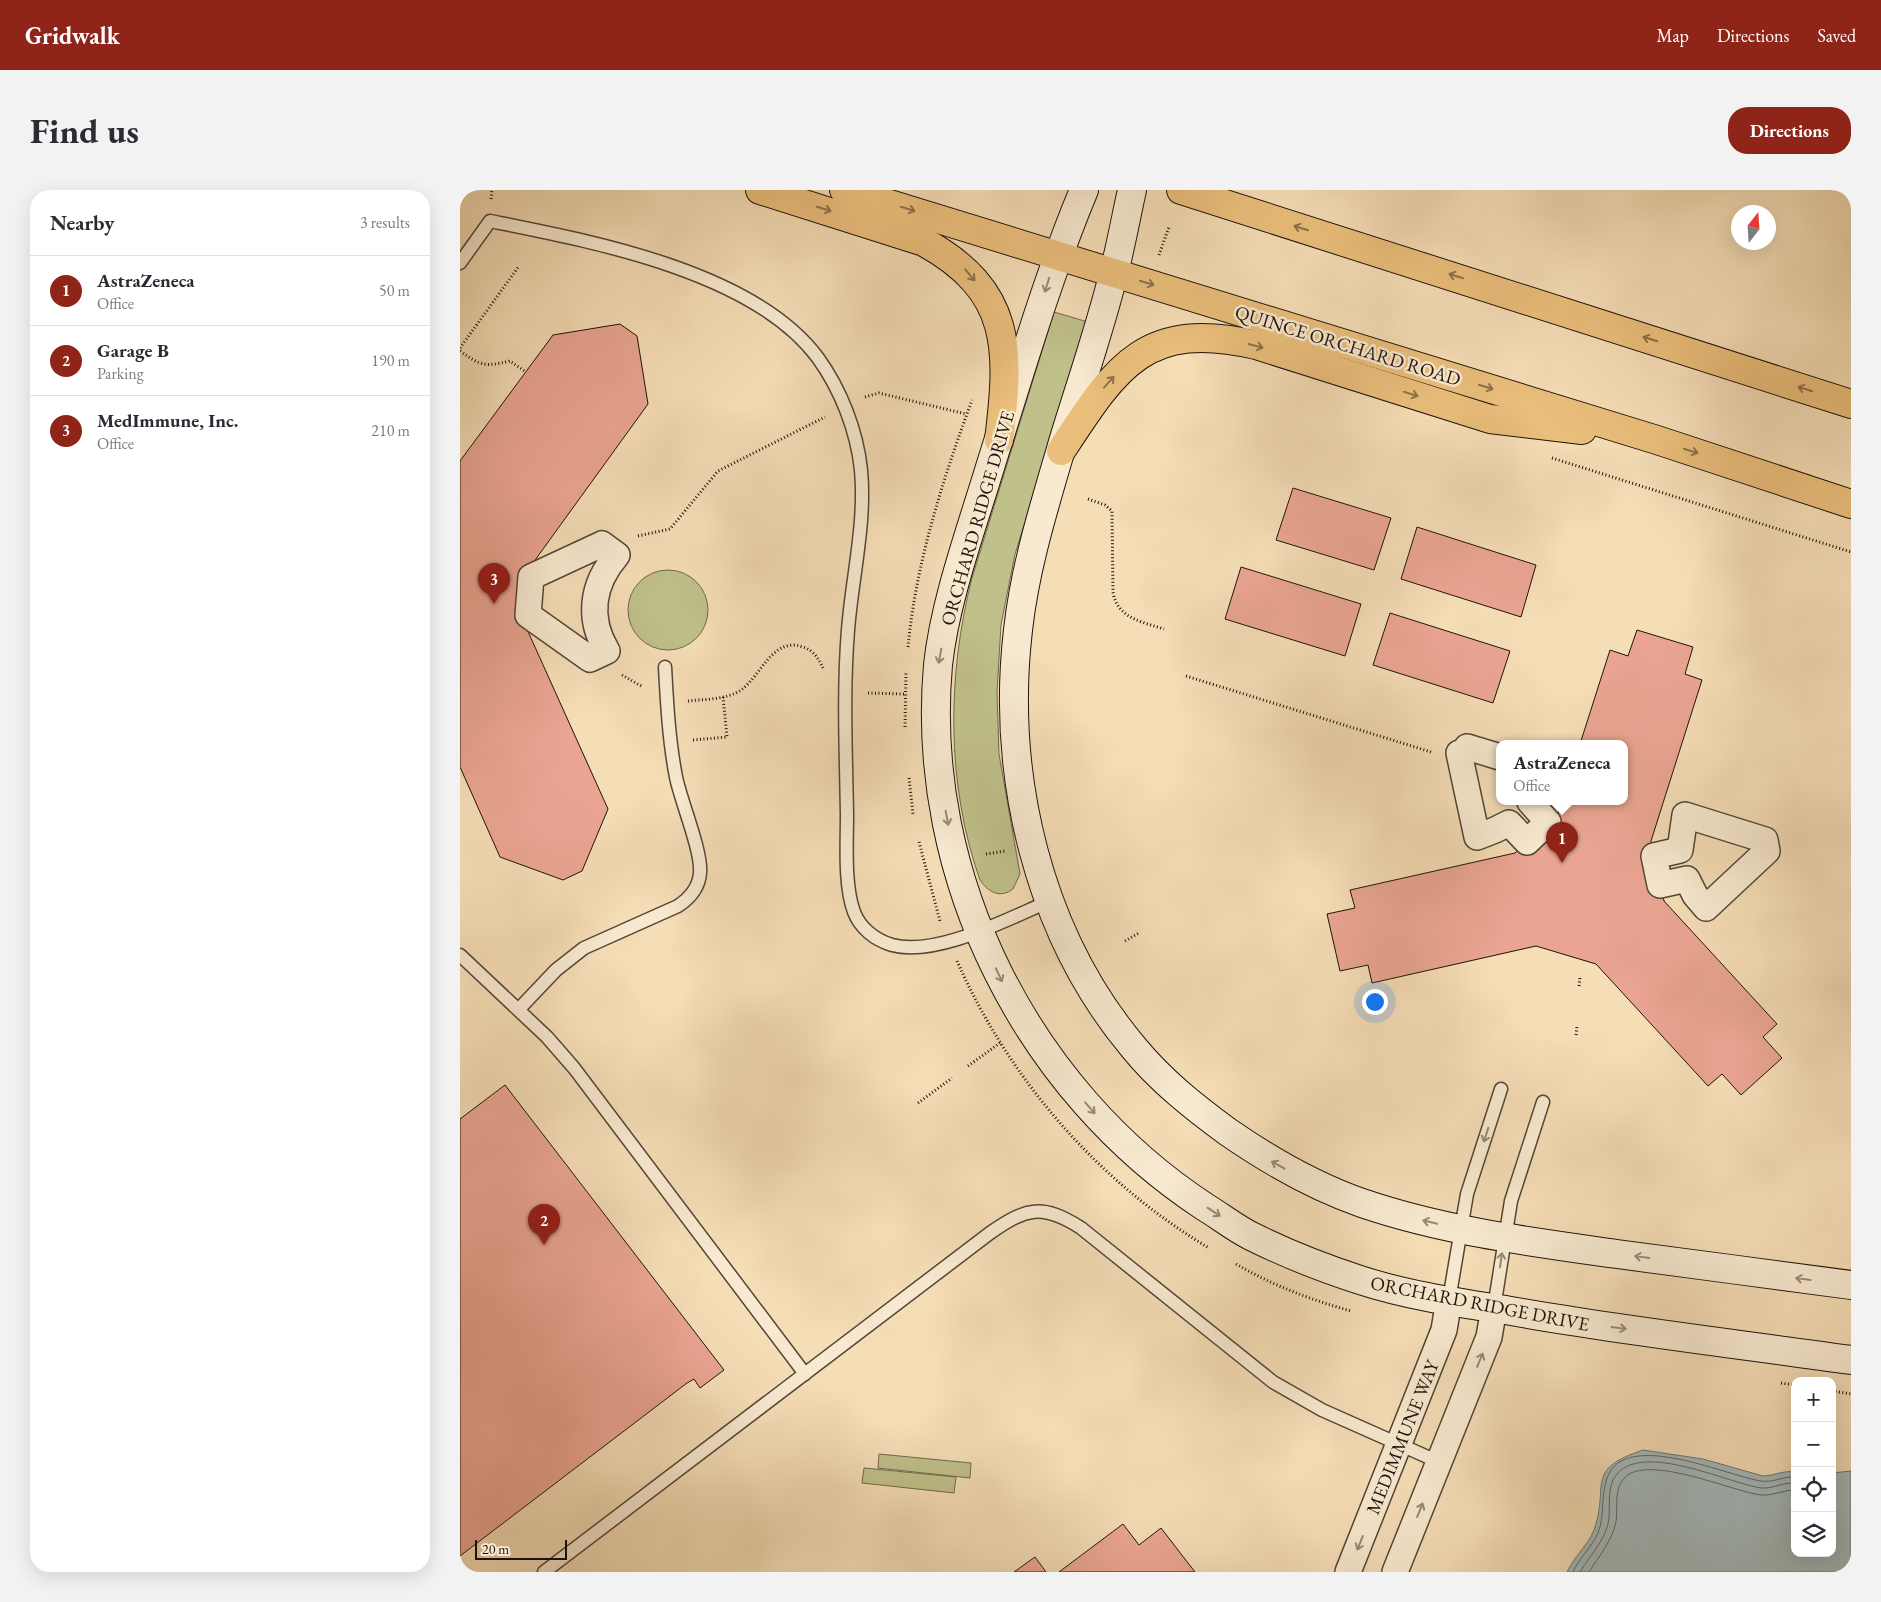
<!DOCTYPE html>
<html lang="en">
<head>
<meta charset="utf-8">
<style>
	:root { --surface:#fff; --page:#f2f2f3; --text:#2b2b33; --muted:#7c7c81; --line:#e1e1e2; --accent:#8f2418 }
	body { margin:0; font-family:"EB Garamond",serif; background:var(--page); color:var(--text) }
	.controls { position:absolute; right:15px; bottom:15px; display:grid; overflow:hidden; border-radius:10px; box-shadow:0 5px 20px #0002 }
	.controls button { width:45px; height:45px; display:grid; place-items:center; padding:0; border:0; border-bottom:1px solid var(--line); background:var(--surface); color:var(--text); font:25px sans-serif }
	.compass { position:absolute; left:1271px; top:15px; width:45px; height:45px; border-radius:50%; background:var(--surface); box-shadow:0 5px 20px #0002; rotate:17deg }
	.scale { position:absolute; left:15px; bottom:12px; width:92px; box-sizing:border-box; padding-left:5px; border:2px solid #1d140b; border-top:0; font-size:14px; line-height:18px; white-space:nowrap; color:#1d140b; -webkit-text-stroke:4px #f8e9d0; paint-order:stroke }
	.you { position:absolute; left:914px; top:811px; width:18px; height:18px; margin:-12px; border:4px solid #fff; border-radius:50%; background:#1a73e8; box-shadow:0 0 0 8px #1a73e833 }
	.badge { display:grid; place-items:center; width:32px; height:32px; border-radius:50%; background:var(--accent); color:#fff; font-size:16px; font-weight:700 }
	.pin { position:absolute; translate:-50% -41px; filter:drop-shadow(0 1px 2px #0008) }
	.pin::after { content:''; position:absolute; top:26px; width:18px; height:15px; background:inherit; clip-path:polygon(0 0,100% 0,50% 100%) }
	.popup { position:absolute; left:1036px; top:550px; width:132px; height:65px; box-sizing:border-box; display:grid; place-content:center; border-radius:10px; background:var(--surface); filter:drop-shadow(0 1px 4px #0005); font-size:16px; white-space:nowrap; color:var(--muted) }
	.popup b { font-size:19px; color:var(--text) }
	.popup::after { content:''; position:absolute; left:50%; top:100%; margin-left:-10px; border:10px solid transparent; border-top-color:var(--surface) }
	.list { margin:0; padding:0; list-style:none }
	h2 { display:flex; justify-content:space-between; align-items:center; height:65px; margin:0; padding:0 20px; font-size:21px }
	h2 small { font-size:16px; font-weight:400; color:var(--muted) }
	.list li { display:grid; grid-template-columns:32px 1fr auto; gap:15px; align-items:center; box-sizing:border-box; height:70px; padding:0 20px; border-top:1px solid var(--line) }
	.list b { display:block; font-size:19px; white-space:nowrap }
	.list p { margin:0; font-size:16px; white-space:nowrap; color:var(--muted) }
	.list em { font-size:16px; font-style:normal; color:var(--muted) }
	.icon { flex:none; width:28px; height:28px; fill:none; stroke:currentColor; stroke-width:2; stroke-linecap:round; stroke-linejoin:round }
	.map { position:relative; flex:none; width:1391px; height:1382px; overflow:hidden; border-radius:20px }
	header { display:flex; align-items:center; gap:30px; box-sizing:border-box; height:70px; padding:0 25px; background:var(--accent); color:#fff }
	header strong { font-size:24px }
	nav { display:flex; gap:28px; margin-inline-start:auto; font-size:18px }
	.intro { display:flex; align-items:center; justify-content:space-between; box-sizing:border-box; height:120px; padding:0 30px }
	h1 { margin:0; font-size:35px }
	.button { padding:12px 22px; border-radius:20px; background:var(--accent); color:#fff; font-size:18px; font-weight:700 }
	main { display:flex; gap:30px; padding:0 30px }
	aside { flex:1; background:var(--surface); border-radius:20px; box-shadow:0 5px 20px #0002 }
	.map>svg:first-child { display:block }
	.green { fill:#c0c08b; stroke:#6e6a4b }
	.water { fill:#a3b8ba; stroke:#6d7674 }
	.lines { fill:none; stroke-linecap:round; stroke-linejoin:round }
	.shore { stroke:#606662; stroke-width:1 }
	.building { fill:#eaa592; stroke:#1d140b }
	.lane-casing { stroke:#534636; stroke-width:15 }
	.street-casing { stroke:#534636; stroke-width:28 }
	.secondary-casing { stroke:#1d140b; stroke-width:30 }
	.primary-casing { stroke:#1d140b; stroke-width:30 }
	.path { stroke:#1d140b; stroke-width:3; stroke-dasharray:1 2.5; stroke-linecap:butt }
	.lane { stroke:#f8e9d0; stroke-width:12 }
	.street { stroke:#f8e9d0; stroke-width:25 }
	.secondary { stroke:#f8e9d0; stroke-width:28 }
	.primary { stroke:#eabe7b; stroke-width:28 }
	.oneway { stroke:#8e7249 }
	.oneway2 { stroke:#958977 }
	.labels { text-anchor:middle; stroke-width:5; stroke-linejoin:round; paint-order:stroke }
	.street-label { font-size:19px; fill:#1d140b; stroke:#f8e9d0 }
</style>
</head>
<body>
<header>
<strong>Gridwalk</strong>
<nav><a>Map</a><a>Directions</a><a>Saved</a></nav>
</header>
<div class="intro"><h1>Find us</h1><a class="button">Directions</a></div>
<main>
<aside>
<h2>Nearby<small>3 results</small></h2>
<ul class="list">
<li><span class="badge">1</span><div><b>AstraZeneca</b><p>Office</p></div><em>50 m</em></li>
<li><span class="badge">2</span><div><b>Garage B</b><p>Parking</p></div><em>190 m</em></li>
<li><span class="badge">3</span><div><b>MedImmune, Inc.</b><p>Office</p></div><em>210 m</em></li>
</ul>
</aside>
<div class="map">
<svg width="1391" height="1382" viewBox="0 0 1391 1382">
	<rect width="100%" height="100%" fill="#f5ddb6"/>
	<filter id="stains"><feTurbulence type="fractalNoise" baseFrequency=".004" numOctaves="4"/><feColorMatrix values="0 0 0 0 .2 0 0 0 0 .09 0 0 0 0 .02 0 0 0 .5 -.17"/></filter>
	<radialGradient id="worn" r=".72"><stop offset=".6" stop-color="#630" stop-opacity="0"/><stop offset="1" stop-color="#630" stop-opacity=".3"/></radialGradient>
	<!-- green -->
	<g class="green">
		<path d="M594,122L628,132L555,364L541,435L537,502L539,564L560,684L553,699C540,709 528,702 520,690C486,594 487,485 512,388Z"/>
		<circle cx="208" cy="420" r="40"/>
		<polygon points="419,1264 511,1273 510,1288 418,1278"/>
		<polygon points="404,1278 496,1287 494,1303 402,1293"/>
	</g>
	<!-- water -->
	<path class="water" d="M1183,1260L1243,1269L1303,1286C1314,1286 1323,1280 1335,1282V1363H1372V1283L1391,1281V1382H1107C1114,1367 1128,1355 1134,1340C1150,1295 1123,1280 1183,1260Z"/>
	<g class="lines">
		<!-- shore -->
		<g class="shore">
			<path d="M1113,1382C1119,1368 1132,1357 1138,1343C1146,1324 1139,1298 1151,1280C1177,1244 1268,1286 1301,1291C1313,1293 1323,1286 1335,1287"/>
			<path d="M1120,1382C1130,1365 1147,1349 1149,1328C1150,1315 1147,1294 1157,1284C1184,1252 1268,1293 1301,1298C1313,1299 1323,1292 1335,1293"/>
			<path d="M1129,1382C1139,1366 1152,1351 1156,1332C1158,1319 1154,1302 1162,1291C1181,1260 1273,1302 1301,1305C1313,1306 1323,1300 1335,1300"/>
		</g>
	</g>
	<!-- building -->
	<g class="building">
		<polygon points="160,134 177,146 188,214 65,384 61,426 148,619 122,681 103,690 40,667 0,577 0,271 93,145"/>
		<polygon points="833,298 931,328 914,380 816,350"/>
		<polygon points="957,337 1076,375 1061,427 941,389"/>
		<polygon points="781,377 901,414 885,466 765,429"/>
		<polygon points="930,423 1050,461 1033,513 913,475"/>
		<polygon points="1177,440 1233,457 1225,484 1242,490 1191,651 1204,711 1317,834 1303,847 1322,868 1281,905 1262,884 1248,896 1136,774 1076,756 912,793 908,775 880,781 867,724 895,718 890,700 1055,663 1099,622 1102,612 1164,612 1164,554 1120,554 1150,460 1168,466"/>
		<polygon points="45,895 264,1180 240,1198 234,1189 227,1193 0,1366 0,929"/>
		<polygon points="663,1334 679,1355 701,1338 735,1382 599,1382"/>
		<polygon points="575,1367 586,1382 554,1382"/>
	</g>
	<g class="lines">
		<!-- lane casing -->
		<g class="lane-casing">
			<g id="lane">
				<path d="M0,73L30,31C130,51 294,81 358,168C381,200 397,241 401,280C406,333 392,388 388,440C383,502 386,563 387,625C387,653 384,695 394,722C400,738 415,750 432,755C477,767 547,729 590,711"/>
				<polyline points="0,765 87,847 114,878 345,1184"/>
				<path d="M59,819L96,780L124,758L218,716C230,708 239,697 240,683C242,661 221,612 216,587C209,551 207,514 205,477"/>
				<polyline points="989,1110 1007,1004 1041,899"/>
				<polyline points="1034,1118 1051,1011 1083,912"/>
				<path d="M84,1382L530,1043C566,1018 582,1013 621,1038L813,1192L862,1220L979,1272"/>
			</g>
		</g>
		<!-- street casing -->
		<g class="street-casing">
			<g id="street">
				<path d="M142,354L157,365C132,394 127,428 147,461L130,469L68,425L71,387Z"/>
				<polyline points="1040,567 1007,557 1005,562 999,563 1017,647 1035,640 1049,633 1067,652 1088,632 1070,612"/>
				<polygon points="1225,625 1305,650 1307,661 1246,718 1235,705 1227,689 1200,695 1194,666 1220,660"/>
				<polyline points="888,1382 984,1140 989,1110"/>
				<polyline points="935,1382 1029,1147 1034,1118"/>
			</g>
		</g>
		<!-- secondary casing -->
		<g class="secondary-casing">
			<g id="secondary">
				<path d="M624,0C587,89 560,182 531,274C512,337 485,410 478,475C459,688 568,901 745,1017C760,1026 775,1038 791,1046C825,1063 863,1078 900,1090C949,1106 1000,1113 1051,1121C1163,1141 1278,1154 1391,1170"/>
				<path d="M672,0C666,27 661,55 654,82C640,139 620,196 603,252C585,314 565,376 558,440C541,586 578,744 674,858C701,891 734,917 768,942C810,971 853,996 902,1013C984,1041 1071,1052 1157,1064C1235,1074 1313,1085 1391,1095"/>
			</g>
		</g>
		<!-- primary casing -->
		<g class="primary-casing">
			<g id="primary">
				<path d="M300,0L464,52C553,101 550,160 539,250"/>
				<polyline points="384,0 1197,250 1391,314"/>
				<polyline points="721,0 1391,214"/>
				<path d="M601,261C656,177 685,129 796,155L1030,229L1122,240"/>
			</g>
		</g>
		<!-- path -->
		<g class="path">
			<polyline points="31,9 32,0"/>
			<polyline points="699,65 709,37"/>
			<polyline points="0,158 59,76"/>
			<path d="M0,161C21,176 25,177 50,171L66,182"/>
			<polyline points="405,207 419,203 506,224"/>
			<polyline points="1092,268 1391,362"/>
			<path d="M628,309L645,315L652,321L653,402C657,428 682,432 704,439"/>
			<polyline points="178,346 210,339 258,281 365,227"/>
			<path d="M448,457C456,372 483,289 512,210"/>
			<polyline points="162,485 183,497"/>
			<polyline points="726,486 971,562"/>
			<polyline points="408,503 444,504"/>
			<path d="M228,511C245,509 266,510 281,500C301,486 313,446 343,457C353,460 359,469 363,478"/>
			<polyline points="445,537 446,483"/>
			<polyline points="233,550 267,547 263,507"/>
			<polyline points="449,588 453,624"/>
			<polyline points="459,652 480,731"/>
			<polyline points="526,664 545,661"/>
			<polyline points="665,751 679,743"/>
			<path d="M497,771C549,889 638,992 749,1058"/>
			<polyline points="1119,796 1120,787"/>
			<polyline points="1116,845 1117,836"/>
			<polyline points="508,876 540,853"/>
			<polyline points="458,913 492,888"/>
			<path d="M776,1074C812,1095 851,1110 891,1121"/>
			<polyline points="1321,1193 1335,1195"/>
			<polyline points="1372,1201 1391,1204"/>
		</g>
		<!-- lane -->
		<use href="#lane" class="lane"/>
		<!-- street -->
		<use href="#street" class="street"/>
		<!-- secondary -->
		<use href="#secondary" class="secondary"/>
		<!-- primary -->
		<use href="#primary" class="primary"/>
	</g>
	<!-- one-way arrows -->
	<defs><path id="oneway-shaft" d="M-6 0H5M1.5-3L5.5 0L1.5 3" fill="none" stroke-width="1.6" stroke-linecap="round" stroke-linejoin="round" transform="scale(1.25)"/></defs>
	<g class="oneway">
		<use href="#oneway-shaft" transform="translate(364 19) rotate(17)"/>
		<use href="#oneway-shaft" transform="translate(448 19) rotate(17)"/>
		<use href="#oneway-shaft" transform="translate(841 38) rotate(-163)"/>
		<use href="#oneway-shaft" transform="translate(510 85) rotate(50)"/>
		<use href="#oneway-shaft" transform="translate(996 86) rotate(-163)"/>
		<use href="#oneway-shaft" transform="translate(687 93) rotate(17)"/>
		<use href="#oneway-shaft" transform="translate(1190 149) rotate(-162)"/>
		<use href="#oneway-shaft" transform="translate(796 156) rotate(15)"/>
		<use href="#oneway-shaft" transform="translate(649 192) rotate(-48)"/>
		<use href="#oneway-shaft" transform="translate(1026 197) rotate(17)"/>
		<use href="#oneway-shaft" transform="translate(1345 199) rotate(-162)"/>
		<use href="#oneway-shaft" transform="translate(951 204) rotate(18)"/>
		<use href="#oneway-shaft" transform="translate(1231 261) rotate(18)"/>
	</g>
	<g class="oneway2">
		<use href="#oneway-shaft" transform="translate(587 95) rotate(107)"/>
		<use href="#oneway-shaft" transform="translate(480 466) rotate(100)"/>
		<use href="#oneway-shaft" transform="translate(487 628) rotate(79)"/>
		<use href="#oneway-shaft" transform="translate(539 785) rotate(65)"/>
		<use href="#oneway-shaft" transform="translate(630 918) rotate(49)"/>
		<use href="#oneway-shaft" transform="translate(1026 945) rotate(108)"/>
		<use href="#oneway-shaft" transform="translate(818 975) rotate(-151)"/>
		<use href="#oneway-shaft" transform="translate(754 1022) rotate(33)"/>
		<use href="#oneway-shaft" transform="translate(970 1032) rotate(-167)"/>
		<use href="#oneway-shaft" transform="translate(1182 1067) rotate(-172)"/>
		<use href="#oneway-shaft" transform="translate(1041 1070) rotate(-82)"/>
		<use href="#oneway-shaft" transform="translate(1343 1089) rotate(-172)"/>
		<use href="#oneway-shaft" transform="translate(1159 1138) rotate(8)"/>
		<use href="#oneway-shaft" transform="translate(1020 1170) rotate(-68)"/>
		<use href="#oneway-shaft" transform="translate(960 1320) rotate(-68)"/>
		<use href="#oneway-shaft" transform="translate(900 1353) rotate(112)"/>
	</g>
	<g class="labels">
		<!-- street labels -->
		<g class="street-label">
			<text transform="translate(888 155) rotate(17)" y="7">QUINCE ORCHARD ROAD</text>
			<text transform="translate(517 328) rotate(-74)" y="7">ORCHARD RIDGE DRIVE</text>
			<text transform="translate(1020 1113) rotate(11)" y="7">ORCHARD RIDGE DRIVE</text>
			<text transform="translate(942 1247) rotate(-68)" y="7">MEDIMMUNE WAY</text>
		</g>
	</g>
	<rect width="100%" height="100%" filter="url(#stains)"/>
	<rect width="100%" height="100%" fill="url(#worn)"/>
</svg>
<div class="controls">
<button>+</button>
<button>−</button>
<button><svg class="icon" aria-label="locate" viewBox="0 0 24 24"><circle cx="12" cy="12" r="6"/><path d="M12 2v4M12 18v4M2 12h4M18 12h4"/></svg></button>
<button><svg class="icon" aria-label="layers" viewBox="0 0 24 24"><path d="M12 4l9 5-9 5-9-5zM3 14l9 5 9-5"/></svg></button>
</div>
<svg class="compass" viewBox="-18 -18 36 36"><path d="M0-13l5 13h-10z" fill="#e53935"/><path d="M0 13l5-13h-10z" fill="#7c7c81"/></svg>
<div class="scale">20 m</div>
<div class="you"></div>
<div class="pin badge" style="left:1102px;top:673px">1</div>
<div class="popup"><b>AstraZeneca</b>Office</div>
<div class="pin badge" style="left:84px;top:1055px">2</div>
<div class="pin badge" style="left:34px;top:414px">3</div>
</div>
</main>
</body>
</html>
